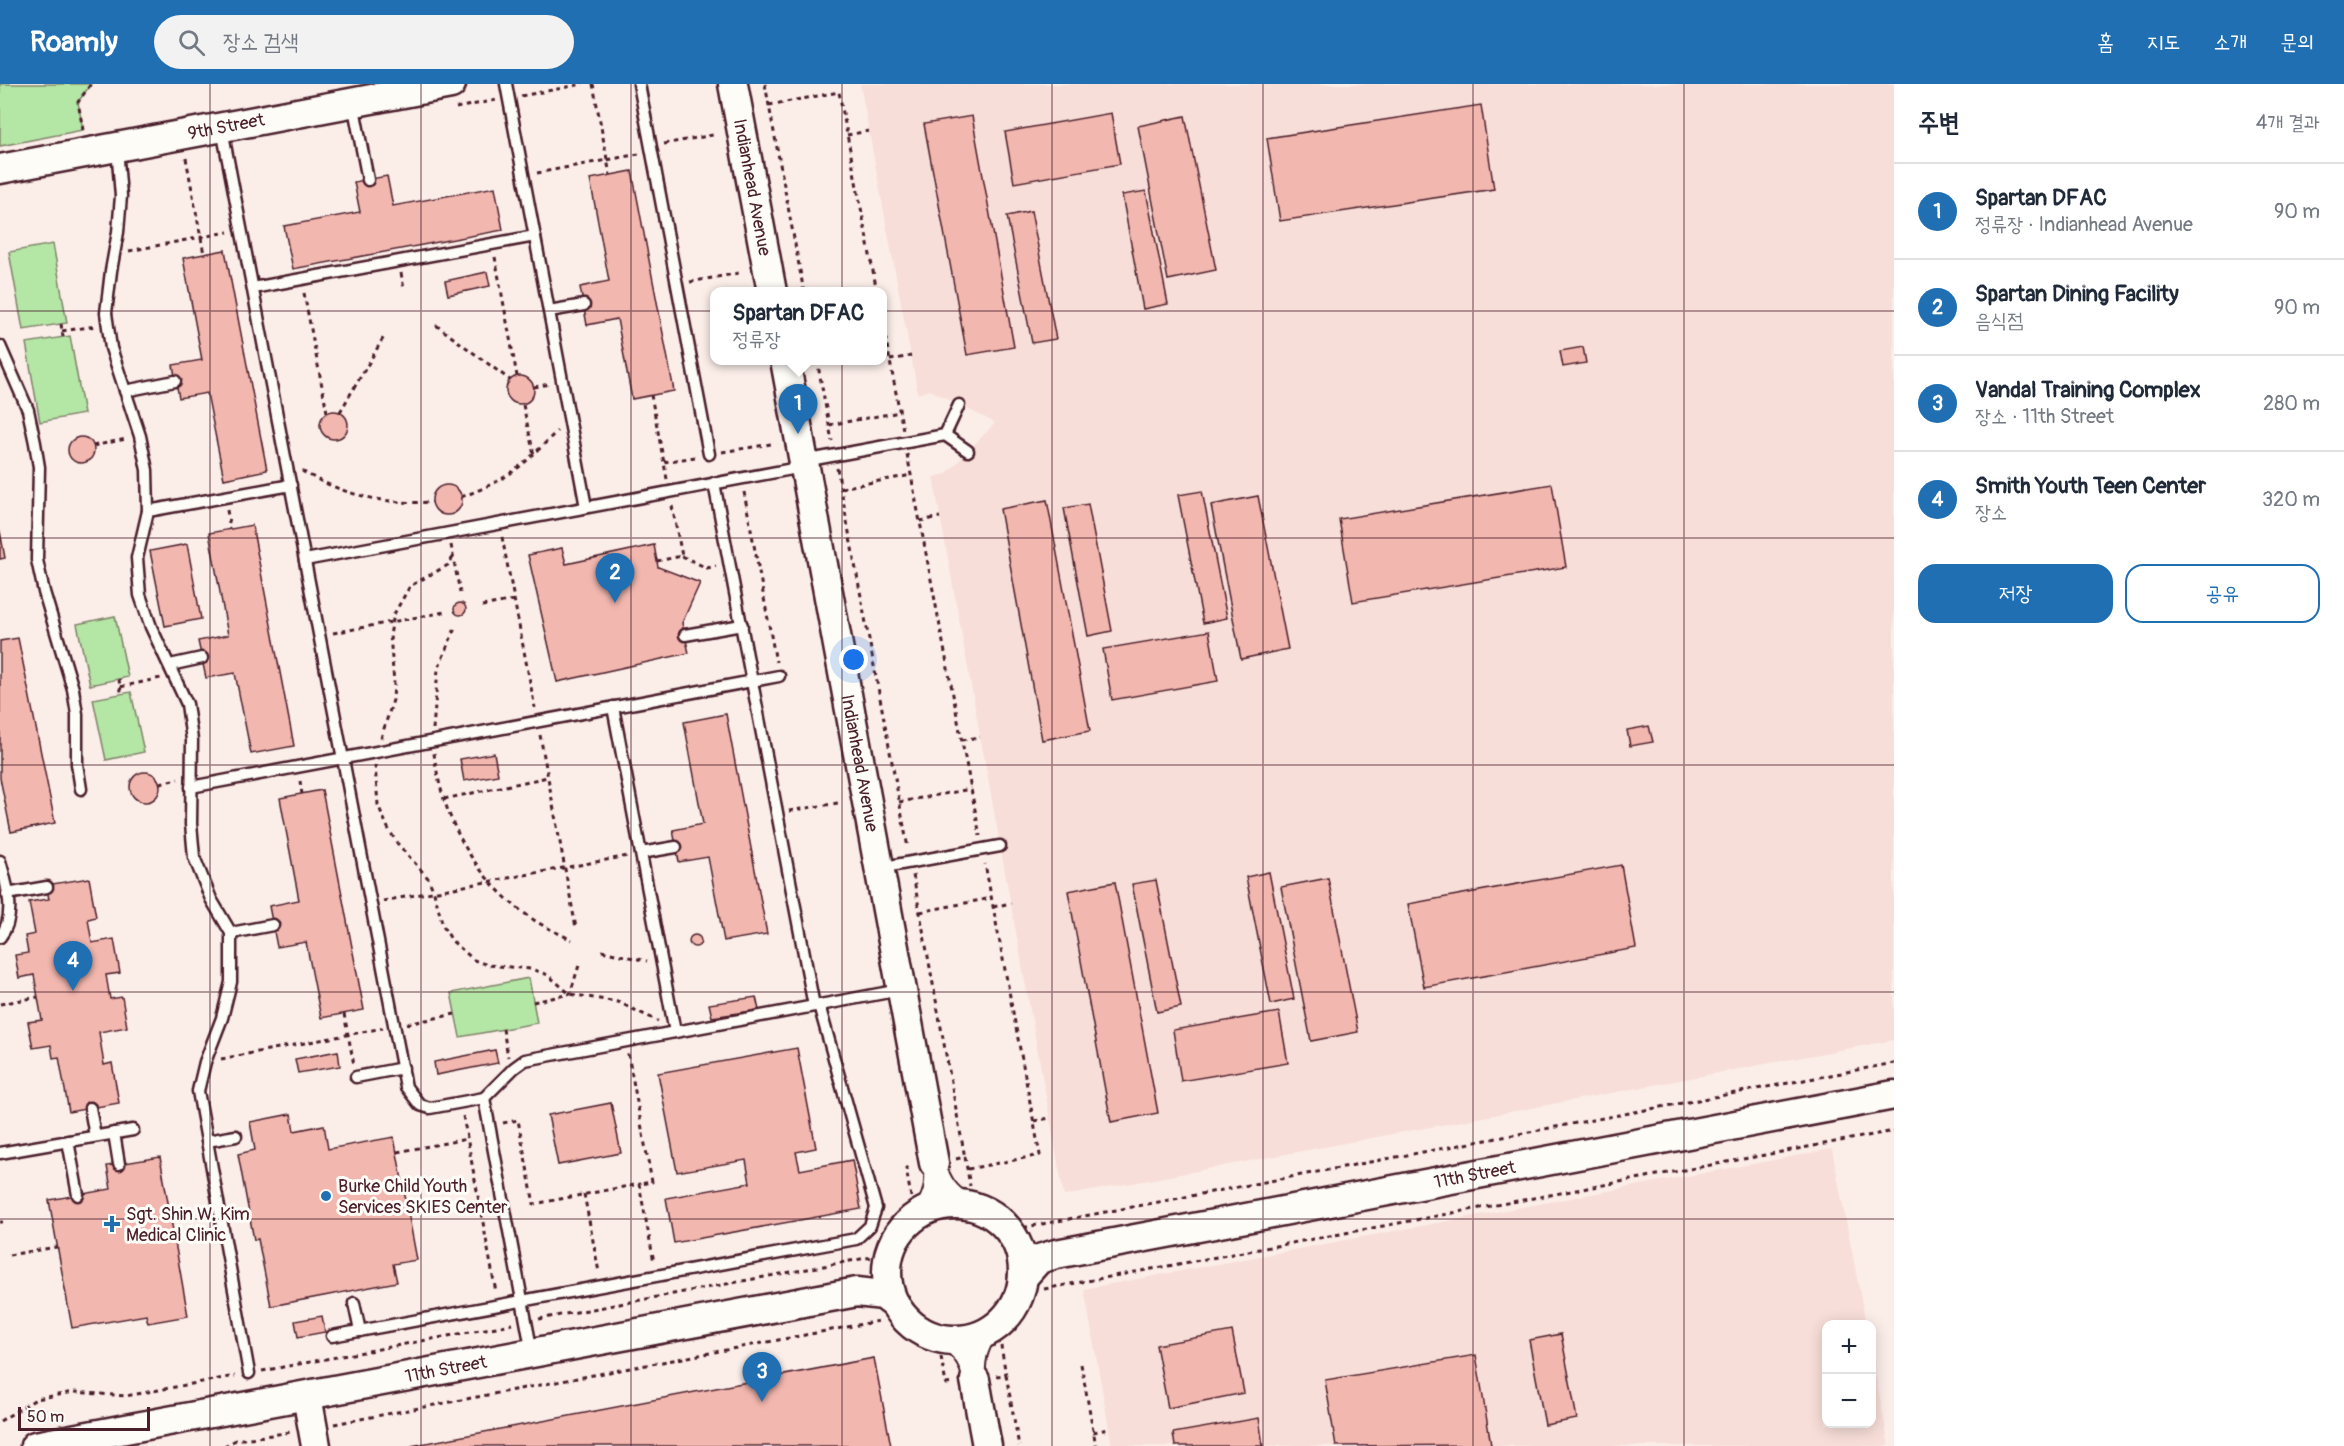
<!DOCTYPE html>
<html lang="ko">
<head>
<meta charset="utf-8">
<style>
	:root { --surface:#fff; --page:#f2f2f3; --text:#1f2937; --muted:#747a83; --line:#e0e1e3; --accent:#1f6fb2 }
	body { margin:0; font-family:Pangolin,"Poor Story",sans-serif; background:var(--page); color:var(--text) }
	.controls { position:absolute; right:18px; bottom:18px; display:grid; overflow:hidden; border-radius:12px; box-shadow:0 3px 15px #0003 }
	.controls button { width:54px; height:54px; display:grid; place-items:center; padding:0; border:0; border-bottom:2px solid var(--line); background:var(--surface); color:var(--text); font:30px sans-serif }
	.scale { position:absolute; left:18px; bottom:15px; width:132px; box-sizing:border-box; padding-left:6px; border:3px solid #4a1f2b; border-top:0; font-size:16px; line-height:21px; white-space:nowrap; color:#4a1f2b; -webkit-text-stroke:4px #fdfcf7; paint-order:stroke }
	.you { position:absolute; left:854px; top:576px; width:21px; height:21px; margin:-15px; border:4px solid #fff; border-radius:50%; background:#1a73e8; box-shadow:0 0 0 9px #1a73e833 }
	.badge { display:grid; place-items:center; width:39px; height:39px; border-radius:50%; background:var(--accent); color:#fff; font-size:20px; font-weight:700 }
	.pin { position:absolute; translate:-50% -50px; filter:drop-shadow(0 2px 3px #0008) }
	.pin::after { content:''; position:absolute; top:32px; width:21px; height:18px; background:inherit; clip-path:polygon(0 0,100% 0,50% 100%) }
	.popup { position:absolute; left:710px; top:203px; width:177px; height:78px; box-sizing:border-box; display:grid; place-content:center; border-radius:12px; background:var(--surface); filter:drop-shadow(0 2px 4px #0005); font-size:20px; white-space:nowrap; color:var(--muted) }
	.popup b { font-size:22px; color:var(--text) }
	.popup::after { content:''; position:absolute; left:50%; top:100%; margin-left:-12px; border:12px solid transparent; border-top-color:var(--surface) }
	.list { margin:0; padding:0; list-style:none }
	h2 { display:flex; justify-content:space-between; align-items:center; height:78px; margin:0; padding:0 24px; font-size:26px }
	h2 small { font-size:20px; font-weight:400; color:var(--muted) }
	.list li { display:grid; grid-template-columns:39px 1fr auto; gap:18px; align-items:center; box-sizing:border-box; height:96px; padding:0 24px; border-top:2px solid var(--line) }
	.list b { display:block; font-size:22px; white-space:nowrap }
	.list p { margin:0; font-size:20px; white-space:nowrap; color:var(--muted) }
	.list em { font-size:20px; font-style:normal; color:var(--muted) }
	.actions { display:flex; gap:12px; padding:18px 24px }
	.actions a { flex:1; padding:14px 0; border:2px solid var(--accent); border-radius:18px; text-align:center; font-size:21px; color:var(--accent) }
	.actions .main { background:var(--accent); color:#fff }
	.icon { flex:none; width:33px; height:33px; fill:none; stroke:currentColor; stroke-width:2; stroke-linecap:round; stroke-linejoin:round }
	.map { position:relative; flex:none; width:1894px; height:1362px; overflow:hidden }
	header { display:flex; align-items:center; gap:36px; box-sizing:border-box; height:84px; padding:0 30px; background:var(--accent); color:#fff }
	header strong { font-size:28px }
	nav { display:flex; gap:33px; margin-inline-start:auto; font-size:21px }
	.search { width:420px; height:54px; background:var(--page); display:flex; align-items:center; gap:15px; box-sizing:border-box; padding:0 21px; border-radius:33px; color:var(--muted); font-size:22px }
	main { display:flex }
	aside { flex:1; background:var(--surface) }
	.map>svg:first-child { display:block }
	.built { fill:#f8ded8 }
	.green { fill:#b4e6a6; stroke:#7f8268; stroke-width:1.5 }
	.building { fill:#f2b7af; stroke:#4a1f2b; stroke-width:1.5 }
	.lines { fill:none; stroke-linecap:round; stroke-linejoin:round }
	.lane-casing { stroke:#4a1f2b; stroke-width:15 }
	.street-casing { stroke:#4a1f2b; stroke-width:24 }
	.secondary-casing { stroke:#4a1f2b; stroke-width:33 }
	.path { stroke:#4a1f2b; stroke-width:3; stroke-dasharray:4.5 4.5; stroke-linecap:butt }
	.lane { stroke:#fdfcf7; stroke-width:10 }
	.street { stroke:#fdfcf7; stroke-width:20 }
	.secondary { stroke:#fdfcf7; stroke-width:28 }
	.grid { fill:none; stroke:#4a1f2b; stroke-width:1.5; stroke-opacity:0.55 }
	.poi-dot { fill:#1f6fb2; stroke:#fdfcf7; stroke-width:2 }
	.labels { text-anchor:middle; stroke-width:6; stroke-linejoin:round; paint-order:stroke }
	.street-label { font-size:18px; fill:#4a1f2b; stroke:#fdfcf7 }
	.poi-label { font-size:18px; fill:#4a1f2b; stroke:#fdfcf7; text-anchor:start }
</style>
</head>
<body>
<header>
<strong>Roamly</strong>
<div class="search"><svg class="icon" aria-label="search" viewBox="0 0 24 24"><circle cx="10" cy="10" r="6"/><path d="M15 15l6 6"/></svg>장소 검색</div>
<nav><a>홈</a><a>지도</a><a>소개</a><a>문의</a></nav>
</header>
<main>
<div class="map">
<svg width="1894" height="1362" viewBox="0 0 1894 1362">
	<rect width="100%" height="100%" fill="#fbeee9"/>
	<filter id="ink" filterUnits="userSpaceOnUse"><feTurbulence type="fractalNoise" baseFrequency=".0167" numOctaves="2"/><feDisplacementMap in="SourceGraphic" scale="12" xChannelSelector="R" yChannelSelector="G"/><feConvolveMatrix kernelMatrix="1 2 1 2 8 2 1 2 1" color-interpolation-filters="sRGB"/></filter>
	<g filter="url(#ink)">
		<!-- built -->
		<g class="built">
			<polygon points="860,0 1894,0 1894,956 1064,1112 933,393 946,390 995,339 930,306 918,310"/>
			<polygon points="1832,1065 1866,1240 1826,1240 1826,1340 1872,1340 1872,1272 1889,1362 1112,1362 1084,1205"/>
		</g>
		<!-- green -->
		<g class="green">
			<polygon points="0,0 91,0 78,18 83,46 0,62"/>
			<polygon points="53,160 67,239 23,246 9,168"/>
			<polygon points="70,252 84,330 40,338 26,259"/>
			<polygon points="115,532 128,593 90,601 77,540"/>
			<polygon points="131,608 144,668 106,676 93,615"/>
			<polygon points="529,894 537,939 460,953 451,909"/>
		</g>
		<!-- building -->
		<g class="building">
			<polygon points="1481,21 1494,105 1280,137 1267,54"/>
			<polygon points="1111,29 1120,80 1014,99 1005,48"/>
			<polygon points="972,32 1014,263 967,271 924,40"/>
			<polygon points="1185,32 1216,186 1168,196 1138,42"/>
			<polygon points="632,87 674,307 632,315 617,235 587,241 580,203 609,197 590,95"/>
			<polygon points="387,92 393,122 495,103 503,146 293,185 284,142 360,128 354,98"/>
			<polygon points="1146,107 1168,220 1143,225 1122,111"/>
			<polygon points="1031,127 1056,255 1032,259 1007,132"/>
			<polygon points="225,166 267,386 224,395 207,309 179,314 173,281 202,276 183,174"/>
			<polygon points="487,188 490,202 448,211 445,197"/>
			<polygon points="1583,263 1586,279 1563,283 1560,267"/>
			<circle cx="520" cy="306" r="14"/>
			<circle cx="334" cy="341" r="14"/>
			<circle cx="81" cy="366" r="13"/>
			<polygon points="1552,400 1566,483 1353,518 1339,435"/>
			<circle cx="447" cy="416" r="15"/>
			<polygon points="1202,407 1227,534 1203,539 1178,411"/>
			<polygon points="1258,412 1288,565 1241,575 1211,421"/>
			<polygon points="1047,416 1090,647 1042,656 1000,425"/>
			<polygon points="1088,420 1112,547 1088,552 1064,424"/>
			<polygon points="252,441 294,662 251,670 235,589 206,594 198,557 228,551 209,449"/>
			<polygon points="0,447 5,474 0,475"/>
			<polygon points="187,460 201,535 165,542 150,467"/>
			<polygon points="654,461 658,483 700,499 682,539 689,569 557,598 528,471 562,464 566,480"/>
			<circle cx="460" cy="525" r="6"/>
			<polygon points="1209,547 1218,597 1112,616 1103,565"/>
			<polygon points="18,554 55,739 11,748 0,694 0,557"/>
			<polygon points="726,630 767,850 724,857 708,773 679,778 673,746 703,740 684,638"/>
			<polygon points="1649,642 1653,658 1630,662 1627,646"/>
			<polygon points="494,669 498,691 464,697 460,675"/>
			<circle cx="145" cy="703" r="15"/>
			<polygon points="322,706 364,926 321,934 306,858 277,863 269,822 299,816 280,714"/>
			<polygon points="1621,781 1636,864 1424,903 1408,820"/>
			<polygon points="1269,788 1294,915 1271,920 1246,793"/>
			<polygon points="89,794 96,833 88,835 92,859 114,855 120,889 106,891 110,915 122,913 127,943 99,948 104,981 112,979 119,1019 69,1028 59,973 53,974 51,961 33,964 28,938 42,936 34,891 19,894 15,871 28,869 25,852 35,850 29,818 49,815 46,801"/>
			<polygon points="1328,794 1358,948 1311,957 1281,803"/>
			<polygon points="1156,796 1181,923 1157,928 1132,800"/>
			<polygon points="1115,798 1158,1029 1111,1038 1068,807"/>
			<circle cx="695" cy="857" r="6"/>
			<polygon points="756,913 759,926 712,933 709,920"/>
			<polygon points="1279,928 1288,979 1181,997 1173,946"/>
			<polygon points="797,964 816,1064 796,1068 800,1086 852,1076 861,1125 674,1159 666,1114 750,1099 746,1076 677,1088 658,989"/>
			<polygon points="495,966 498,979 436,991 434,978"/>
			<polygon points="338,967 340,982 298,989 295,975"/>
			<polygon points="611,1019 621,1069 558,1081 548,1031"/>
			<polygon points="291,1030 294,1047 324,1041 328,1065 394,1053 417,1176 393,1180 397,1198 271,1222 258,1155 254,1156 238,1070 255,1066 250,1038"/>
			<polygon points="160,1073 188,1232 148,1239 146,1231 72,1244 49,1116 111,1105 107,1082"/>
			<polygon points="322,1232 325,1248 298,1253 295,1237"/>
			<polygon points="1232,1247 1244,1309 1168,1324 1156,1261"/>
			<polygon points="1561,1250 1577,1335 1545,1341 1529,1256"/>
			<polygon points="1476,1271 1491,1361 1336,1362 1325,1296"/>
			<polygon points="874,1274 891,1362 411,1362"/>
			<polygon points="1259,1334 1263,1362 1175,1362 1173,1349"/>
		</g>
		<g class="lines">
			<!-- lane casing -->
			<g class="lane-casing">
				<g id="lane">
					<polyline points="506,0 586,423"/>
					<polyline points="639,0 709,370"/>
					<polyline points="353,19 368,96"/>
					<polyline points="222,45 406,1003 420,1021 430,1024 484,1014 532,1269"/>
					<polyline points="117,64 121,112 118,148 111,187 106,229 111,264 140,352 147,386 148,427 137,474 140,511 151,543 187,620 192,656 191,740 194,773 211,815 231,849 231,898 222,934 205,978 198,1007 249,1289"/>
					<polyline points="253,204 535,152"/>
					<polyline points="549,227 584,221"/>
					<polyline points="0,262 28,326 35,359 39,383 37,476 44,508 73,605 77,630 77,680 81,705"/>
					<polyline points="125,307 175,297"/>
					<polyline points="945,351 959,321"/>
					<polyline points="804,377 945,351 968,367"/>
					<polyline points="714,399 814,922"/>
					<polyline points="148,427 291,401"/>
					<polyline points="305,476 803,383"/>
					<polyline points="685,551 742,541"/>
					<polyline points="170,581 202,574"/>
					<polyline points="613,623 675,948"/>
					<polyline points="191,703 779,592"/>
					<polyline points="641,769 676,763"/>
					<path d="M0,777C7,801 17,832 0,853"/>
					<polyline points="879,784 1000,762"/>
					<polyline points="7,810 47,803"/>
					<polyline points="231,849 273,841"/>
					<polyline points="356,993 403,984"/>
					<polyline points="484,1014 514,984 525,976 900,906"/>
					<polyline points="90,1024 95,1052"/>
					<polyline points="114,1049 119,1080"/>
					<polyline points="68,1057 78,1111"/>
					<polyline points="207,1057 236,1052"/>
					<polyline points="0,1069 133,1046"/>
					<polyline points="354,1219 360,1247"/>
					<polyline points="332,1252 856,1155 870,1142 876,1124 819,921"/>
				</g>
			</g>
			<!-- street casing -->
			<g class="street-casing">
				<g id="street">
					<path d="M934,1079C941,1099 947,1109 964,1120"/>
					<path d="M925,1126C934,1112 936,1102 935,1085"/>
					<path d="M949,1256C961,1266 968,1273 972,1289"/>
					<path d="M975,1296C974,1277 976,1265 987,1248"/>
				</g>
			</g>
			<!-- secondary casing -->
			<g class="secondary-casing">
				<g id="secondary">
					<path id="s1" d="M733,0L772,208"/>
					<path id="s2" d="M0,85L451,0"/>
					<path id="s3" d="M785,276L934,1079"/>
					<circle cx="955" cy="1188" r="68"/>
					<path id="s4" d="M1023,1193L1039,1175L1056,1170L1894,1011"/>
					<polyline points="975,1296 987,1362"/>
					<polyline points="307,1312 316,1362"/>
					<path id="s5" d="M35,1362L857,1208L883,1211L895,1220"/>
				</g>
			</g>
			<!-- path -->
			<g class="path">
				<polyline points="593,0 610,91"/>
				<polyline points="765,0 804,208"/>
				<polyline points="521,12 583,0"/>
				<polyline points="769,21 839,8 877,208"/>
				<polyline points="456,24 497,16"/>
				<polyline points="83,46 78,18 91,0"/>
				<polyline points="847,51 869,47"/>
				<polyline points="664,60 713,51"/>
				<polyline points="186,74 204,170"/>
				<polyline points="537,89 639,70"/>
				<polyline points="129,167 228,148"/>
				<polyline points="495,173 517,292"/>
				<polyline points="401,189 404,205"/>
				<polyline points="690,198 739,189"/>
				<polyline points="304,209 327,328"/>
				<polyline points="882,235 903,346"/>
				<polyline points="61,240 63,253"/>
				<polyline points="436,241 510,296"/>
				<polyline points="62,247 96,242"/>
				<polyline points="817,276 832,357"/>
				<polyline points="890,276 911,272"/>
				<polyline points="534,303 550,300"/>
				<polyline points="651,311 667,395"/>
				<polyline points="523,321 534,371"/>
				<polyline points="340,328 385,251"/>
				<polyline points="829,341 900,328"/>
				<polyline points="93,362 126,355"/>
				<polyline points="722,368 771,360"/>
				<polyline points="907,370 980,752"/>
				<polyline points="664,378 695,373"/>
				<polyline points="837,384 908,764"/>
				<path d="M302,387C343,411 385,421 432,418"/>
				<polyline points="841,404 912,391"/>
				<polyline points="744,408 776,578"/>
				<path d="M461,413C508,396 523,382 557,347"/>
				<polyline points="227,426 230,445"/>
				<polyline points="920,437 940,433"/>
				<polyline points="502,453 535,624"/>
				<polyline points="451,461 460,509"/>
				<polyline points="682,472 707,484 716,482"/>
				<polyline points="657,477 682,472 672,422"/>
				<polyline points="482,522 514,516"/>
				<polyline points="333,549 445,528"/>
				<polyline points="119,595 120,603 161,594"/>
				<polyline points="120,603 122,610"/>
				<polyline points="433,645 438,585 456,542"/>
				<polyline points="540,651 576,844"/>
				<polyline points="381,654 393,616 394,599 390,551 394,530 410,502 448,481 454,472"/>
				<polyline points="962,656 980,653"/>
				<path d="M434,669C442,736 476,796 531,834C544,843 558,849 572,856"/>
				<polyline points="375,681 378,721 388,744 397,759 428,794 434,808 443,842 452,857 474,876 488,881 531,885 548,891 570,910 618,918 658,937"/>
				<polyline points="300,697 302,710"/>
				<polyline points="160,699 178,695"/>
				<polyline points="444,715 548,693"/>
				<polyline points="899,718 971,705"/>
				<polyline points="789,727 838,719"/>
				<polyline points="913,791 965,1074"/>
				<polyline points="383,817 628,772"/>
				<polyline points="993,823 1011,819"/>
				<polyline points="920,828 991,814"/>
				<polyline points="602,867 647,877"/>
				<polyline points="533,918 570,910 580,878"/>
				<polyline points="0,920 38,913"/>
				<polyline points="344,930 354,981"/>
				<polyline points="407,940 455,930"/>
				<polyline points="503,945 508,973"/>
				<polyline points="628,970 652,1098 639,1100"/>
				<polyline points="221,975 383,944"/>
				<polyline points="463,1032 496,1208"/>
				<polyline points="1034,1037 1050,1034"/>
				<polyline points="503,1039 518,1036 534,1120 639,1100 654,1178"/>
				<polyline points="397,1068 467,1055"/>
				<polyline points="956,1075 965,1073 970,1102"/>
				<polyline points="968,1085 1040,1071 985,780"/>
				<polyline points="584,1110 599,1188"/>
				<polyline points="911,1113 906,1084 911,1083"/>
				<polyline points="982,1113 1002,1121 1021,1144 1894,979"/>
				<polyline points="0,1138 3,1138"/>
				<polyline points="9,1171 57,1163"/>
				<polyline points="1044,1205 1894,1047"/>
				<polyline points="539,1235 877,1172 888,1143 907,1124"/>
				<polyline points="900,1243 913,1256 934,1265"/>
				<polyline points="1005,1250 1021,1236 1032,1213"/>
				<polyline points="941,1273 946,1300 954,1299"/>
				<polyline points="1081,1280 1096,1362"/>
				<polyline points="262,1287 512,1240"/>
				<polyline points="1006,1291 1019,1362"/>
				<polyline points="996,1292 1006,1291 1001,1262"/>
				<polyline points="0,1337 36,1315 74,1308 126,1312 235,1292"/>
				<polyline points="334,1340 879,1237"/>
				<polyline points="1093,1348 1109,1345"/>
				<polyline points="224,1362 236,1356 292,1348"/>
			</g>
			<!-- lane -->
			<use href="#lane" class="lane"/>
			<!-- street -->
			<use href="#street" class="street"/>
			<!-- secondary -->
			<use href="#secondary" class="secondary"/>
		</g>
	</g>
	<!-- grid -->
	<path class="grid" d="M210,0V1362M421,0V1362M631,0V1362M842,0V1362M1052,0V1362M1263,0V1362M1473,0V1362M1684,0V1362M0,227H1894M0,454H1894M0,681H1894M0,908H1894M0,1135H1894"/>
	<!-- markers -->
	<g class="poi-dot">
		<circle cx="326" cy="1112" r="6"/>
		<path d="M109 1131h6v6h6v6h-6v6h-6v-6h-6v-6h6z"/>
	</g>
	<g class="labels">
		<!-- street labels -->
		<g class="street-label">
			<text dy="6" stroke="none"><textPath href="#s2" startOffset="230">9th Street</textPath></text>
			<text dy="6" stroke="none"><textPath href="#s1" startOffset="105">Indianhead Avenue</textPath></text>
			<text dy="6" stroke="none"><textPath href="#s3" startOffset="410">Indianhead Avenue</textPath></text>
			<text dy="6" stroke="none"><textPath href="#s4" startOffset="468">11th Street</textPath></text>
			<text dy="6" stroke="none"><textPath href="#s5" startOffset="418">11th Street</textPath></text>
		</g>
		<!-- poi labels -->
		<g class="poi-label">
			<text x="338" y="1108">Burke Child Youth<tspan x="338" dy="21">Services SKIES Center</tspan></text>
			<text x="126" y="1136">Sgt. Shin W. Kim<tspan x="126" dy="21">Medical Clinic</tspan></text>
		</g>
	</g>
</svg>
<div class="controls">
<button>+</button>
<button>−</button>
</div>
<div class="scale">50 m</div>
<div class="you"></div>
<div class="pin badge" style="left:798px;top:350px">1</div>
<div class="popup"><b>Spartan DFAC</b>정류장</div>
<div class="pin badge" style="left:615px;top:519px">2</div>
<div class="pin badge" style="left:762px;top:1318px">3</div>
<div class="pin badge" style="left:73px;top:907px">4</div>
</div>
<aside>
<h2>주변<small>4개 결과</small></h2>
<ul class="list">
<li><span class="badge">1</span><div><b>Spartan DFAC</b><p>정류장 · Indianhead Avenue</p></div><em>90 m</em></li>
<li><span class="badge">2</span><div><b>Spartan Dining Facility</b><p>음식점</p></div><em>90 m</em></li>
<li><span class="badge">3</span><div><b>Vandal Training Complex</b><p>장소 · 11th Street</p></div><em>280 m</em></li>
<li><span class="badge">4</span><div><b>Smith Youth Teen Center</b><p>장소</p></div><em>320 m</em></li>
</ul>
<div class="actions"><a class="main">저장</a><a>공유</a></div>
</aside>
</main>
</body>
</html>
